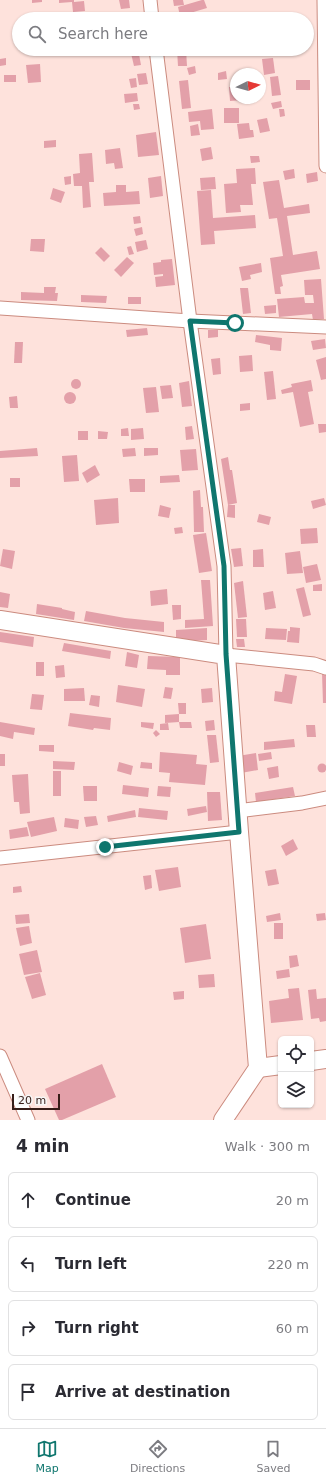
<!DOCTYPE html>
<html lang="en">
<head>
<meta charset="utf-8">
<style>
	:root { --surface:#fff; --page:#f7f7f7; --text:#2b2b33; --muted:#7c7c81; --line:#e1e1e2; --accent:#0f766e }
	body { margin:0; font-family:"DejaVu Sans",sans-serif; background:var(--page); color:var(--text) }
	.controls { position:absolute; right:12px; bottom:12px; display:grid; overflow:hidden; border-radius:6px; box-shadow:0 1px 3px #0004 }
	.controls button { width:36px; height:36px; display:grid; place-items:center; padding:0; border:0; border-bottom:1px solid var(--line); background:var(--surface); color:var(--text); font:20px sans-serif }
	.compass { position:absolute; left:230px; top:68px; width:36px; height:36px; border-radius:50%; background:var(--surface); box-shadow:0 1px 3px #0004; rotate:85deg }
	.scale { position:absolute; left:12px; bottom:10px; width:48px; box-sizing:border-box; padding-left:4px; border:2px solid #361d18; border-top:0; font-size:11px; line-height:14px; white-space:nowrap; color:#361d18; -webkit-text-stroke:3px #f6f6f6; paint-order:stroke }
	.stop { position:absolute; width:12px; height:12px; margin:-9px; border:3px solid #0f766e; border-radius:50%; background:#fff }
	.stop.end { background:#0f766e; border-color:#fff; box-shadow:0 1px 4px #0008 }
	.list { margin:0; padding:0; list-style:none }
	h2 { display:flex; justify-content:space-between; align-items:center; height:52px; margin:0; padding:0 16px; font-size:17px }
	h2 small { font-size:13px; font-weight:400; color:var(--muted) }
	.list li { display:grid; grid-template-columns:26px 1fr auto; gap:12px; align-items:center; box-sizing:border-box; height:56px; margin:0 8px 8px; padding:0 8px; border:1px solid var(--line); border-radius:6px }
	.list b { display:block; font-size:15px; white-space:nowrap }
	.list em { font-size:13px; font-style:normal; color:var(--muted) }
	.icon { flex:none; width:22px; height:22px; fill:none; stroke:currentColor; stroke-width:2; stroke-linecap:round; stroke-linejoin:round }
	.map { position:relative; flex:none; width:326px; height:1120px; overflow:hidden }
	.search { position:absolute; background:var(--surface); box-shadow:0 1px 3px #0004; left:12px; right:12px; top:12px; height:44px; display:flex; align-items:center; gap:10px; box-sizing:border-box; padding:0 14px; border-radius:22px; color:var(--muted); font-size:15px }
	.sheet { height:308px; background:var(--surface) }
	nav { display:flex; justify-content:space-around; align-items:center; box-sizing:border-box; height:56px; border-top:1px solid var(--line); background:var(--surface); font-size:11px; color:var(--muted) }
	nav a { display:grid; justify-items:center; gap:2px }
	nav .on { color:var(--accent) }
	.map>svg:first-child { display:block }
	.building { fill:#e3a0a9 }
	.lines { fill:none; stroke-linecap:round; stroke-linejoin:round }
	.street-casing { stroke:#cb8b7f; stroke-width:15 }
	.secondary-casing { stroke:#cb8b7f; stroke-width:20 }
	.street { stroke:#fff; stroke-width:13 }
	.secondary { stroke:#fff; stroke-width:18 }
	.route { stroke:#0f766e; stroke-width:5 }
</style>
</head>
<body>
<div class="map">
<svg width="326" height="1120" viewBox="0 0 326 1120">
	<rect width="100%" height="100%" fill="#fee2dc"/>
	<!-- building -->
	<g class="building">
		<polygon points="32,0 42,0 42,2 32,3"/>
		<polygon points="59,0 74,0 74,2 84,1 85,11 73,12 72,2 59,3"/>
		<polygon points="119,0 129,0 130,8 121,9"/>
		<polygon points="173,0 183,0 184,5 174,6"/>
		<polygon points="202,0 204,0 207,8 180,16 178,7"/>
		<polygon points="130,49 138,49 141,65 134,66"/>
		<polygon points="177,49 186,49 187,66 178,66"/>
		<polygon points="6,58 6,65 0,66 0,59"/>
		<polygon points="273,58 275,73 264,75 262,59"/>
		<polygon points="40,64 41,82 28,83 26,65"/>
		<polygon points="195,66 196,73 189,75 187,68"/>
		<polygon points="226,71 227,79 218,80 218,73"/>
		<polygon points="146,73 148,84 139,85 137,74"/>
		<rect x="4" y="75" width="12" height="7"/>
		<polygon points="278,76 281,95 272,96 270,77"/>
		<polygon points="136,78 137,87 131,88 129,79"/>
		<polygon points="188,80 191,108 182,109 179,81"/>
		<rect x="296" y="80" width="14" height="10"/>
		<polygon points="229,87 236,87 236,98 242,98 242,100 230,101"/>
		<polygon points="137,93 138,101 125,103 124,94"/>
		<polygon points="281,101 282,107 273,109 271,103"/>
		<polygon points="133,104 139,104 140,109 134,110"/>
		<rect x="224" y="108" width="15" height="15"/>
		<polygon points="212,109 214,129 201,130 200,121 189,122 188,112"/>
		<polygon points="279,109 284,109 285,116 280,117"/>
		<polygon points="267,118 270,131 260,133 257,120"/>
		<polygon points="249,123 250,130 253,130 254,137 239,139 237,124"/>
		<polygon points="198,124 200,135 191,136 190,126"/>
		<polygon points="156,132 159,155 138,157 136,135"/>
		<polygon points="56,140 56,147 44,148 44,141"/>
		<polygon points="211,147 213,159 202,161 200,149"/>
		<polygon points="120,148 123,168 115,169 114,163 106,164 105,150"/>
		<polygon points="92,153 94,182 89,182 91,207 83,208 82,186 74,186 73,174 80,173 79,154"/>
		<polygon points="250,156 259,156 260,162 251,163"/>
		<polygon points="255,168 256,184 251,184 253,205 240,205 241,212 226,213 224,184 237,183 236,169"/>
		<polygon points="294,169 295,178 285,180 283,171"/>
		<polygon points="317,172 318,181 307,183 306,174"/>
		<polygon points="71,176 71,184 65,185 64,177"/>
		<polygon points="161,176 163,196 150,198 148,178"/>
		<polygon points="215,177 216,189 201,190 200,178"/>
		<polygon points="279,180 284,208 309,204 310,213 287,216 293,255 317,251 320,269 281,275 283,286 280,287 281,294 275,294 270,258 283,256 277,218 269,219 263,182"/>
		<polygon points="116,185 126,185 126,192 139,191 140,204 104,206 103,193 116,192"/>
		<polygon points="53,188 65,192 61,203 50,199"/>
		<polygon points="211,190 213,218 255,215 256,228 214,231 215,244 201,245 197,191"/>
		<polygon points="140,216 141,223 134,224 133,217"/>
		<polygon points="142,227 143,234 136,236 134,229"/>
		<polygon points="31,239 45,239 44,252 30,251"/>
		<polygon points="146,240 148,249 137,252 135,242"/>
		<polygon points="131,246 134,254 129,255 127,247"/>
		<polygon points="101,247 110,256 104,262 95,253"/>
		<polygon points="127,257 134,263 121,277 114,270"/>
		<polygon points="172,259 175,285 156,287 155,277 163,276 163,274 154,275 153,263 161,262 161,260"/>
		<polygon points="261,263 262,272 250,275 251,279 242,281 239,267"/>
		<polygon points="321,279 324,319 313,320 312,314 279,317 277,299 304,297 305,303 314,303 313,295 305,295 304,280"/>
		<polygon points="44,287 56,287 55,293 58,293 57,301 21,300 21,292 44,293"/>
		<polygon points="240,288 248,288 251,313 243,314"/>
		<polygon points="81,295 107,296 106,303 81,302"/>
		<rect x="128" y="297" width="13" height="7"/>
		<polygon points="276,305 276,313 265,314 264,306"/>
		<polygon points="147,328 148,335 127,337 126,330"/>
		<polygon points="208,330 218,330 218,337 208,338"/>
		<polygon points="256,335 282,338 281,351 270,350 270,345 255,342"/>
		<polygon points="325,339 326,348 313,350 311,341"/>
		<polygon points="15,342 23,342 22,363 14,363"/>
		<polygon points="252,355 253,371 240,372 239,356"/>
		<polygon points="326,357 326,379 321,380 316,360"/>
		<polygon points="220,358 221,374 213,375 211,359"/>
		<polygon points="273,371 276,399 267,400 264,372"/>
		<circle cx="76" cy="384" r="5"/>
		<polygon points="311,380 313,391 308,392 314,424 300,427 293,392 282,394 281,390 292,387 291,384"/>
		<polygon points="189,381 192,406 182,407 179,383"/>
		<polygon points="171,385 173,398 162,399 160,386"/>
		<polygon points="156,387 159,412 146,413 143,388"/>
		<circle cx="70" cy="398" r="6"/>
		<polygon points="17,396 18,408 10,408 9,397"/>
		<polygon points="250,403 250,410 240,411 240,404"/>
		<polygon points="318,424 326,424 326,432 319,433"/>
		<polygon points="192,426 194,439 186,440 185,427"/>
		<polygon points="128,428 129,436 121,436 121,429"/>
		<polygon points="143,428 144,439 131,440 131,429"/>
		<rect x="78" y="431" width="10" height="9"/>
		<polygon points="98,431 108,432 107,439 98,439"/>
		<polygon points="37,448 38,456 0,458 0,451"/>
		<polygon points="135,448 136,456 123,457 122,449"/>
		<polygon points="144,448 158,448 158,455 144,456"/>
		<polygon points="196,449 198,470 182,471 180,450"/>
		<polygon points="77,455 79,481 64,482 62,456"/>
		<polygon points="228,457 230,470 232,470 237,503 228,505 235,505 235,518 227,517 228,505 221,459"/>
		<polygon points="95,465 100,475 87,483 82,473"/>
		<polygon points="179,475 180,482 160,483 160,476"/>
		<rect x="10" y="478" width="10" height="9"/>
		<polygon points="129,479 145,479 145,492 130,492"/>
		<polygon points="200,490 201,507 203,507 204,532 194,532 193,491"/>
		<polygon points="118,498 119,523 96,525 94,500"/>
		<polygon points="324,498 326,505 313,509 311,501"/>
		<polygon points="160,505 171,508 169,518 158,516"/>
		<polygon points="259,514 271,517 269,525 257,522"/>
		<polygon points="182,527 183,533 175,534 174,528"/>
		<polygon points="317,528 318,543 301,544 300,529"/>
		<polygon points="206,533 212,571 199,573 193,535"/>
		<polygon points="241,548 243,566 234,567 231,549"/>
		<polygon points="3,549 15,551 12,569 0,566"/>
		<polygon points="263,549 264,567 253,567 253,550"/>
		<polygon points="300,551 303,573 287,574 285,553"/>
		<polygon points="317,564 321,580 306,583 303,567"/>
		<polygon points="201,580 210,580 213,626 185,628 185,620 204,619"/>
		<polygon points="243,581 247,617 238,618 234,583"/>
		<polygon points="322,584 322,591 313,591 313,585"/>
		<polygon points="304,587 311,615 303,617 296,589"/>
		<polygon points="167,589 168,604 151,606 150,591"/>
		<polygon points="273,591 276,608 265,610 263,593"/>
		<polygon points="0,592 10,594 8,608 0,607"/>
		<polygon points="37,604 62,608 62,609 75,612 74,620 36,614"/>
		<polygon points="172,605 181,605 181,619 173,620"/>
		<polygon points="86,611 125,618 164,622 164,632 124,628 84,621"/>
		<polygon points="236,619 246,619 247,637 237,637"/>
		<polygon points="290,627 300,628 299,643 287,642 288,631 290,631"/>
		<polygon points="207,628 207,640 176,642 176,630"/>
		<polygon points="266,628 287,629 286,640 265,639"/>
		<polygon points="0,632 34,637 33,647 0,642"/>
		<polygon points="236,639 244,639 245,647 237,647"/>
		<polygon points="64,643 111,651 110,659 62,651"/>
		<polygon points="127,652 139,655 137,668 125,666"/>
		<polygon points="148,656 180,657 180,675 166,675 166,670 147,669"/>
		<rect x="36" y="662" width="8" height="14"/>
		<polygon points="64,665 65,677 56,678 55,666"/>
		<polygon points="326,672 326,703 323,703 322,673"/>
		<polygon points="285,674 297,676 292,704 274,701 275,691 282,692"/>
		<polygon points="118,685 145,689 142,707 116,702"/>
		<polygon points="165,687 173,688 171,699 163,698"/>
		<polygon points="84,688 85,701 64,701 64,689"/>
		<polygon points="212,688 213,702 202,703 201,689"/>
		<polygon points="32,694 44,695 42,710 30,709"/>
		<polygon points="91,695 100,696 99,707 89,705"/>
		<polygon points="178,703 186,703 186,714 179,714 179,722 165,723 165,715 179,714"/>
		<polygon points="70,713 111,718 110,730 94,728 93,730 68,726"/>
		<polygon points="214,720 215,730 206,731 205,721"/>
		<polygon points="0,722 35,728 34,735 14,732 13,739 0,736"/>
		<polygon points="141,722 154,723 153,729 141,727"/>
		<polygon points="179,722 191,722 192,728 180,728"/>
		<polygon points="168,723 169,730 160,730 160,724"/>
		<polygon points="306,725 315,725 316,737 307,737"/>
		<polygon points="156,730 160,734 156,737 153,733"/>
		<polygon points="207,735 216,735 219,762 210,763"/>
		<polygon points="294,739 295,747 264,750 264,742"/>
		<polygon points="39,745 54,745 54,752 39,751"/>
		<polygon points="160,752 197,755 196,764 207,765 205,785 169,782 170,773 159,772"/>
		<polygon points="271,752 272,759 259,761 258,754"/>
		<polygon points="256,753 258,770 241,773 238,756"/>
		<rect x="0" y="754" width="5" height="12"/>
		<polygon points="53,761 75,762 74,770 53,769"/>
		<polygon points="119,762 133,766 131,775 117,771"/>
		<polygon points="141,762 152,763 152,769 140,768"/>
		<circle cx="322" cy="768" r="4.5"/>
		<polygon points="278,766 279,777 269,779 267,768"/>
		<rect x="53" y="771" width="8" height="25"/>
		<polygon points="28,774 30,813 20,814 19,802 14,802 12,775"/>
		<polygon points="123,785 149,788 148,797 122,794"/>
		<polygon points="83,786 97,786 97,801 84,801"/>
		<polygon points="158,786 171,787 170,797 157,796"/>
		<polygon points="293,787 295,796 256,802 255,793"/>
		<polygon points="207,792 220,792 222,820 208,821"/>
		<polygon points="206,806 207,812 188,816 187,809"/>
		<polygon points="139,808 168,811 167,820 138,817"/>
		<polygon points="135,810 136,817 108,822 107,816"/>
		<polygon points="96,816 98,825 86,827 84,817"/>
		<polygon points="54,817 57,831 31,837 27,822"/>
		<polygon points="65,818 79,820 78,829 64,827"/>
		<polygon points="27,827 29,836 10,839 9,830"/>
		<polygon points="293,839 298,849 286,856 281,846"/>
		<polygon points="178,867 181,887 159,891 155,870"/>
		<polygon points="276,869 279,884 268,886 265,871"/>
		<polygon points="151,875 152,888 145,890 143,876"/>
		<polygon points="21,886 22,892 13,893 13,887"/>
		<polygon points="280,913 281,920 267,922 266,916"/>
		<polygon points="325,913 326,920 317,921 316,914"/>
		<polygon points="29,914 30,923 16,924 15,915"/>
		<rect x="274" y="923" width="9" height="16"/>
		<polygon points="206,924 211,959 185,963 180,928"/>
		<polygon points="29,926 32,943 20,946 16,928"/>
		<polygon points="37,950 42,972 24,975 19,954"/>
		<polygon points="297,955 299,966 290,968 289,956"/>
		<polygon points="289,969 290,977 277,979 276,971"/>
		<polygon points="40,973 46,995 32,999 25,977"/>
		<polygon points="214,974 215,987 199,988 198,975"/>
		<polygon points="299,988 303,1020 271,1023 269,1001 289,998 288,989"/>
		<polygon points="316,989 317,999 326,998 326,1021 320,1022 319,1018 311,1019 308,990"/>
		<polygon points="184,991 184,999 174,1000 173,992"/>
		<polygon points="102,1064 116,1097 62,1120 59,1120 45,1089"/>
	</g>
	<g class="lines">
		<!-- street casing -->
		<g class="street-casing">
			<g id="street">
				<polyline points="150,0 152,19"/>
				<polyline points="324,0 326,166"/>
				<polyline points="156,49 190,321 224,566 226,655 314,664 326,668"/>
				<polyline points="0,308 190,321 326,327"/>
				<polyline points="237,811 302,803 326,798"/>
				<polyline points="0,858 239,832"/>
				<polyline points="0,1056 28,1120"/>
			</g>
		</g>
		<!-- secondary casing -->
		<g class="secondary-casing">
			<g id="secondary">
				<polyline points="0,620 226,655 239,832 258,1068 223,1120"/>
				<polyline points="311,1061 326,1059"/>
				<polyline points="258,1068 281,1065"/>
			</g>
		</g>
		<!-- street -->
		<use href="#street" class="street"/>
		<!-- secondary -->
		<use href="#secondary" class="secondary"/>
	</g>
	<g class="lines">
		<!-- route -->
		<polyline class="route" points="105,847 239,832 226,654 224,566 190,321 235,323"/>
	</g>
</svg>
<div class="controls">
<button><svg class="icon" aria-label="locate" viewBox="0 0 24 24"><circle cx="12" cy="12" r="6"/><path d="M12 2v4M12 18v4M2 12h4M18 12h4"/></svg></button>
<button><svg class="icon" aria-label="layers" viewBox="0 0 24 24"><path d="M12 4l9 5-9 5-9-5zM3 14l9 5 9-5"/></svg></button>
</div>
<svg class="compass" viewBox="-18 -18 36 36"><path d="M0-13l5 13h-10z" fill="#e53935"/><path d="M0 13l5-13h-10z" fill="#7c7c81"/></svg>
<div class="scale">20 m</div>
<div class="stop" style="left:235px;top:323px"></div>
<div class="stop end" style="left:105px;top:847px"></div>
<div class="search"><svg class="icon" aria-label="search" viewBox="0 0 24 24"><circle cx="10" cy="10" r="6"/><path d="M15 15l6 6"/></svg>Search here</div>
</div>
<section class="sheet">
<h2>4 min<small>Walk · 300 m</small></h2>
<ul class="list">
<li><svg class="icon" aria-label="ahead" viewBox="0 0 24 24"><path d="M12 20V5M6 11l6-6 6 6"/></svg><div><b>Continue</b></div><em>20 m</em></li>
<li><svg class="icon" aria-label="left" viewBox="0 0 24 24"><path d="M17 20v-9H6M10 6l-5 5 5 5"/></svg><div><b>Turn left</b></div><em>220 m</em></li>
<li><svg class="icon" aria-label="right" viewBox="0 0 24 24"><path d="M7 20v-9h11M14 6l5 5-5 5"/></svg><div><b>Turn right</b></div><em>60 m</em></li>
<li><svg class="icon" aria-label="arrive" viewBox="0 0 24 24"><path d="M6 21V4h12l-3 4 3 4H6"/></svg><div><b>Arrive at destination</b></div></li>
</ul>
</section>
<nav>
<a class="on"><svg class="icon" aria-label="map" viewBox="0 0 24 24"><path d="M3 6l6-2 6 2 6-2v14l-6 2-6-2-6 2zM9 4v14M15 6v14"/></svg>Map</a>
<a><svg class="icon" aria-label="directions" viewBox="0 0 24 24"><path d="M12 3l9 9-9 9-9-9zM9 14v-3h6M13 9l2 2-2 2"/></svg>Directions</a>
<a><svg class="icon" aria-label="saved" viewBox="0 0 24 24"><path d="M7 4h10v16l-5-4-5 4z"/></svg>Saved</a>
</nav>
</body>
</html>
